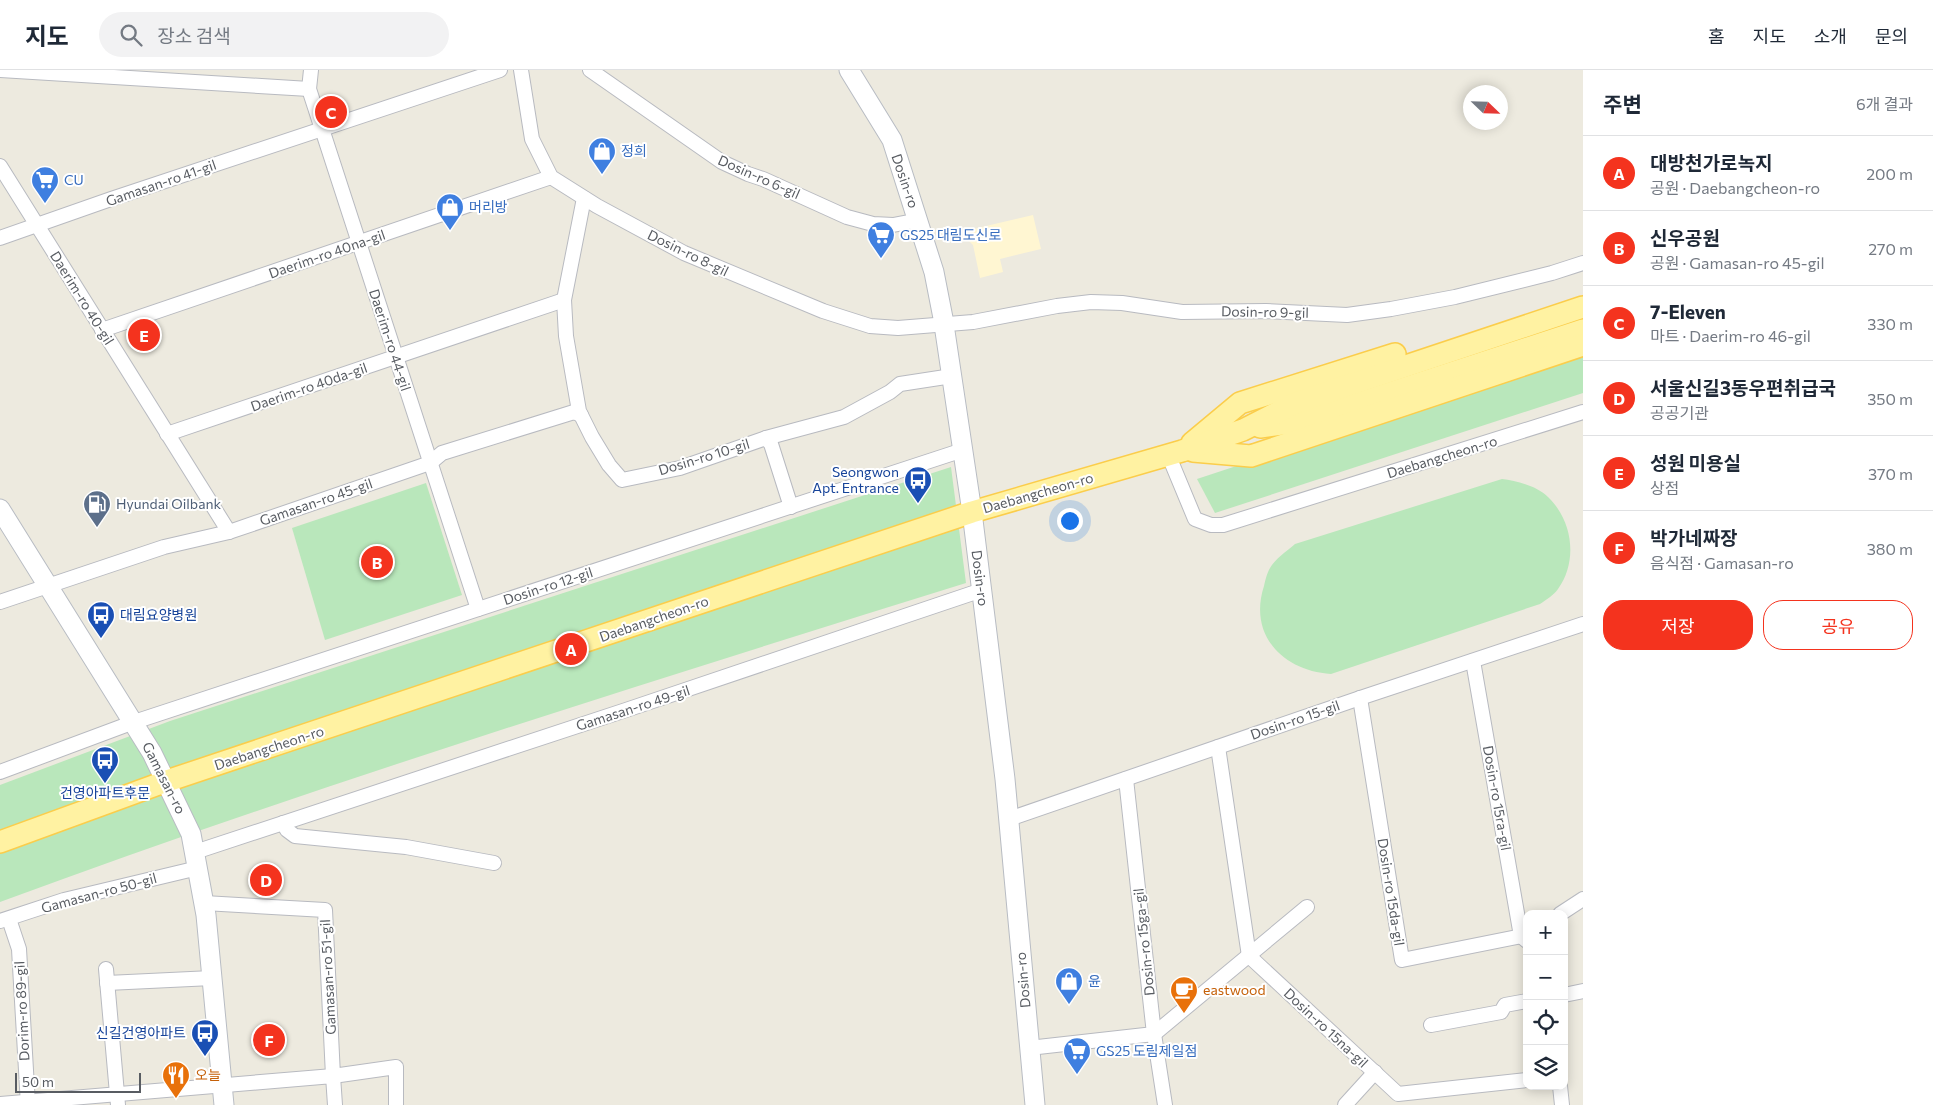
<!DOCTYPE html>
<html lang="ko">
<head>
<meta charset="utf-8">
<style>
	:root { --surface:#fff; --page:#f2f2f3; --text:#1f2937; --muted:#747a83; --line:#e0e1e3; --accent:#f4331e }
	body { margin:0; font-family:Commissioner,"Noto Sans KR",sans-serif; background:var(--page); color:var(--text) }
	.controls { position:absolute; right:15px; bottom:15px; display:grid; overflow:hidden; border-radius:10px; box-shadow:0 2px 12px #0003 }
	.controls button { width:45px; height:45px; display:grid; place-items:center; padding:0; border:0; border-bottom:1px solid var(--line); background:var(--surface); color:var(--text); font:25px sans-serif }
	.compass { position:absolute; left:1463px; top:15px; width:45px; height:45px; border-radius:50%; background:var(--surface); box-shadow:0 2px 12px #0003; rotate:113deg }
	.scale { position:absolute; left:15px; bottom:12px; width:126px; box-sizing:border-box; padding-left:5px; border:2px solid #585c62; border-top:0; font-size:14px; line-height:18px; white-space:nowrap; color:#585c62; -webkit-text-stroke:4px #fff; paint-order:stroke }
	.you { position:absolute; left:1069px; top:450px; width:18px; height:18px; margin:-12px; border:4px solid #fff; border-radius:50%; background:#1a73e8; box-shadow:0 0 0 8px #1a73e833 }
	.badge { display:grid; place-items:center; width:32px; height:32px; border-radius:50%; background:var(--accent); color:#fff; font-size:16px; font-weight:700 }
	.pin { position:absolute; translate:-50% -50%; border:2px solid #fff; box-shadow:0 1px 5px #0006 }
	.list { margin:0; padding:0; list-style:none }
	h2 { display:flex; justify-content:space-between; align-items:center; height:65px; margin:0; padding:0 20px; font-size:21px }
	h2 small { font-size:16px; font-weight:400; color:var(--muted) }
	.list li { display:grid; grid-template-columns:32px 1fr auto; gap:15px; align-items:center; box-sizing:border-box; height:75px; padding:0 20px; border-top:1px solid var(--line) }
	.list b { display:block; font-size:19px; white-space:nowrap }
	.list p { margin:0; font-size:16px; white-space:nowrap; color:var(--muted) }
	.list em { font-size:16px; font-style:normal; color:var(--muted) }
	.actions { display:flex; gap:10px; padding:15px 20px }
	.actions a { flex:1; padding:11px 0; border:1px solid var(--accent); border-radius:20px; text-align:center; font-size:18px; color:var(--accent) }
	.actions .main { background:var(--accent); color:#fff }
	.icon { flex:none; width:28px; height:28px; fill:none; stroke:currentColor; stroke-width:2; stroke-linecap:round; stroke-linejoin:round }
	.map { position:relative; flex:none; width:1583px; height:1035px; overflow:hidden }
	header { display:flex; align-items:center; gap:30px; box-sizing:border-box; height:70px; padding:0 25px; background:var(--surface); border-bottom:1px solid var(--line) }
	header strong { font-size:24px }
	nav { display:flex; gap:28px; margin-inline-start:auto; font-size:18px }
	.search { width:350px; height:45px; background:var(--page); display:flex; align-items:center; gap:12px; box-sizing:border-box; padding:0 18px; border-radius:28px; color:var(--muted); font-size:19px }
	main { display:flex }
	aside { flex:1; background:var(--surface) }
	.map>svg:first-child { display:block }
	.commercial { fill:#fff6d2 }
	.green { fill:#b9e7bb }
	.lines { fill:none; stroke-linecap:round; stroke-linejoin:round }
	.minor-casing { stroke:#b8bac0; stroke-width:16 }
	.secondary-casing { stroke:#b8bcc3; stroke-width:21 }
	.primary-casing { stroke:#fbcd4b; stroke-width:24 }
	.minor { stroke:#fff; stroke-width:14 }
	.secondary { stroke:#fff; stroke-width:19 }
	.primary { stroke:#fff2a2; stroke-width:21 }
	.labels { text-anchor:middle; stroke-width:4; stroke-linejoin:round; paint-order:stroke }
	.shop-label { font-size:14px; fill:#366cbe; stroke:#fff; text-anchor:start }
	.street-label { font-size:14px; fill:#585c62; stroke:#fff }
	.transit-label { font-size:14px; fill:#164399; stroke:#fff; text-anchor:end }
	.service-label { font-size:14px; fill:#4e5e75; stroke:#fff; text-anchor:start }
	.food-label { font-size:14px; fill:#c56008; stroke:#fff; text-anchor:start }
</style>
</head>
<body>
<header>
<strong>지도</strong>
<div class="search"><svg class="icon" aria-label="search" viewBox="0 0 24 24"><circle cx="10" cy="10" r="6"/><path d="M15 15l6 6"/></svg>장소 검색</div>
<nav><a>홈</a><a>지도</a><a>소개</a><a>문의</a></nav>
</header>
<main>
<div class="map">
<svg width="1583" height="1035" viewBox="0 0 1583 1035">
	<rect width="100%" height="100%" fill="#edeadf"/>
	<!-- commercial -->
	<polygon class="commercial" points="1033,145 1041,179 1000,189 1003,202 980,208 973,175 967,169 971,168 969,160"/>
	<!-- green -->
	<g class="green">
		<polygon points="1583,282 1583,323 1215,443 1197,409"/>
		<path d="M951,397L966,513C642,614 318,715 0,832V715L170,651Z"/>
		<path d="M1502,409C1517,411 1537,416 1548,427C1573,451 1578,491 1558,519C1554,525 1546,530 1540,534L1331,604C1283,601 1248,565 1264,516C1265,511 1267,503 1270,498C1275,489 1287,481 1295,474Z"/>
		<polygon points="426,413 462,525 325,570 292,458"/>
	</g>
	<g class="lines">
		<!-- minor casing -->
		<g class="minor-casing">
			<g id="minor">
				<polyline points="0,0 309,19"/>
				<polyline points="311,0 309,19 478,539"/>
				<polyline points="521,0 532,69 551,107 597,136 684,183 823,241 870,256 898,258 973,252 1057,236 1091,232 1122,233 1182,242 1266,241 1347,245 1391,239 1455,227 1552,203 1583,193"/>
				<polyline points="590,0 722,92 748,104 763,109 847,147 873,154 893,155 919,150"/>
				<polyline points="0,96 229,462"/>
				<polyline points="584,128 564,230 566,266 579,341 592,367 609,395 622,410 680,398 766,368 844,347 890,322 900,314 952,306"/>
				<polyline points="0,168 111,129 500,0"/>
				<polyline points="102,260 551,107"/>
				<polyline points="167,364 564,230"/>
				<polyline points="766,368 771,374 791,437"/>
				<polyline points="1168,384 1195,449 1211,455 1223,455 1583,342"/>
				<polyline points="0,532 164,477 229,462 430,393 442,383 574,342 581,345"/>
				<polyline points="1473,591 1521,866 1527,871"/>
				<polyline points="1360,628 1402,890 1527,865"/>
				<polyline points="1218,677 1249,886 1398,1024 1527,1010"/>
				<polyline points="0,702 134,652 963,380"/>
				<polyline points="1126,709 1154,964 1165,1035"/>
				<polyline points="1009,749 1360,628 1583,554"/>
				<polyline points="283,753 287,760 295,766 406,777 494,793"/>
				<polyline points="195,782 626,640 982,520"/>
				<polyline points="204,833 325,840 333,1006 396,997 396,1035"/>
				<polyline points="1560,844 1583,829"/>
				<polyline points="9,849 19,879 28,1035"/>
				<polyline points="0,851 64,830 198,798"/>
				<polyline points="106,899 118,1035"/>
				<polyline points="107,913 212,908"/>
				<polyline points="1564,925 1583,921"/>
				<polyline points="1431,955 1501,942 1505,935 1527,931"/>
				<polyline points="1029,978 1154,964 1307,837"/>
				<polyline points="1560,1016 1562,1035"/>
				<polyline points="0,1034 333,1006 335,1035"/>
				<polyline points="1345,1035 1375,1002"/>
			</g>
		</g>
		<!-- secondary casing -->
		<g class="secondary-casing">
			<g id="secondary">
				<polyline points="849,0 892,70 934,202 943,248 972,442 1005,709 1035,1035"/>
				<polyline points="0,439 152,683 191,764 206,845 224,1035"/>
			</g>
		</g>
		<!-- primary casing -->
		<g class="primary-casing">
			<g id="primary">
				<polyline points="1260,357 1304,351 1583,260"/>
				<polyline points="1192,373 1240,333 1395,284"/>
				<polyline points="1193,381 1251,386 1583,275"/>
				<polyline points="0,772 167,711 972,442 1182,381 1243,360 1298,332 1583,237"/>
			</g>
		</g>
		<!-- minor -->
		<use href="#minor" class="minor"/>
		<!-- secondary -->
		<use href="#secondary" class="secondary"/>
		<!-- primary -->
		<use href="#primary" class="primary"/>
	</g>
	<!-- icons -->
	<defs>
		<g id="shop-pin" transform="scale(1.4375)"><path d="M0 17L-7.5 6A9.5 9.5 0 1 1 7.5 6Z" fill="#3f7fe0" stroke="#fff"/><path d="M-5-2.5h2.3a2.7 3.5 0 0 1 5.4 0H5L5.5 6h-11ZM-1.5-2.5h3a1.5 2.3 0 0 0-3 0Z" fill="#fff"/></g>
		<g id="supermarket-pin" transform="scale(1.4375)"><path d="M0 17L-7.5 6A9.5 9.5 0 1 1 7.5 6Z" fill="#3f7fe0" stroke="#fff"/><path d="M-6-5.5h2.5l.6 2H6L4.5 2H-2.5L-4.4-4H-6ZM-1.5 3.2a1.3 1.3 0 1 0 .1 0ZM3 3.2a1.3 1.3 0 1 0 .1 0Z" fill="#fff"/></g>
		<g id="bus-pin" transform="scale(1.4375)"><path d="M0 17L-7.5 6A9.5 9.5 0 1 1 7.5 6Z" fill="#1a4fb4" stroke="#fff"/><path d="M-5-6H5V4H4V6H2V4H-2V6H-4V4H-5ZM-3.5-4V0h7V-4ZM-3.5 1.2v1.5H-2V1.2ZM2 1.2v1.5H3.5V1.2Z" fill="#fff"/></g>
		<g id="fuel-pin" transform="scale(1.4375)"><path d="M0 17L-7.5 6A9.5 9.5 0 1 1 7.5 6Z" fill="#5c6f8a" stroke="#fff"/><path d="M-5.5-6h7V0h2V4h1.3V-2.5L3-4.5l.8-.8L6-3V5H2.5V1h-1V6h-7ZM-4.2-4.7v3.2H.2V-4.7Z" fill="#fff"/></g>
		<g id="cafe-pin" transform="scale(1.4375)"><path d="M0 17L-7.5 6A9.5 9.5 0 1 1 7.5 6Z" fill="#e8710a" stroke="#fff"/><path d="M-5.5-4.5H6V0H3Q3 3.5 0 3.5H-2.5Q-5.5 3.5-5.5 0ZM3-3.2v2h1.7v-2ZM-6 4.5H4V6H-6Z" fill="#fff"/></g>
		<g id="restaurant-pin" transform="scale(1.4375)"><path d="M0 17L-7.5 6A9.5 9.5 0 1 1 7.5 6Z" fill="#e8710a" stroke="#fff"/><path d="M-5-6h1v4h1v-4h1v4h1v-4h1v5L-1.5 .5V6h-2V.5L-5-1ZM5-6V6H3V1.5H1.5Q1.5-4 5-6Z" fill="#fff"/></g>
	</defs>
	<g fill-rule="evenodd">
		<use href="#shop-pin" x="602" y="81"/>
		<use href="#supermarket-pin" x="45" y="110"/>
		<use href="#shop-pin" x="450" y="137"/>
		<use href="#supermarket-pin" x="881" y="165"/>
		<use href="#bus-pin" x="918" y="410"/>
		<use href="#fuel-pin" x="97" y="434"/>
		<use href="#bus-pin" x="101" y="545"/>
		<use href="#bus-pin" x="105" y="690"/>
		<use href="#shop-pin" x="1069" y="911"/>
		<use href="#cafe-pin" x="1184" y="920"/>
		<use href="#bus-pin" x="205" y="963"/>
		<use href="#supermarket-pin" x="1077" y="981"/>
		<use href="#restaurant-pin" x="176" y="1005"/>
	</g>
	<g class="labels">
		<!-- shop labels -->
		<g class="shop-label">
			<text x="621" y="86">정희</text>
			<text x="64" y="115">CU</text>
			<text x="469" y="142">머리방</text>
			<text x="900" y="170">GS25 대림도신로</text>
			<text x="1088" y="916">윤</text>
			<text x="1096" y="986">GS25 도림제일점</text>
		</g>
		<!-- street labels -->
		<g class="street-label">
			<text transform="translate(759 107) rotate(24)" y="5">Dosin-ro 6-gil</text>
			<text transform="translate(905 111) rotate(71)" y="5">Dosin-ro</text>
			<text transform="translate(161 113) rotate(-19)" y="5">Gamasan-ro 41-gil</text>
			<text transform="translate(688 183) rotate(26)" y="5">Dosin-ro 8-gil</text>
			<text transform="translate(327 184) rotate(-19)" y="5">Daerim-ro 40na-gil</text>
			<text transform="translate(82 228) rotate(58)" y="5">Daerim-ro 40-gil</text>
			<text transform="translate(1265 242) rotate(1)" y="5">Dosin-ro 9-gil</text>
			<text transform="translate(390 270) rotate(72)" y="5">Daerim-ro 44-gil</text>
			<text transform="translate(309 317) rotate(-19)" y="5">Daerim-ro 40da-gil</text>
			<text transform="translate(704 387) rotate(-17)" y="5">Dosin-ro 10-gil</text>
			<text transform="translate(1442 387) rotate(-17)" y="5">Daebangcheon-ro</text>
			<text transform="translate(1038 423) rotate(-16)" y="5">Daebangcheon-ro</text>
			<text transform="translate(316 432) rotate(-19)" y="5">Gamasan-ro 45-gil</text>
			<text transform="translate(980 508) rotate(83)" y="5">Dosin-ro</text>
			<text transform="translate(548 516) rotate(-18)" y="5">Dosin-ro 12-gil</text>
			<text transform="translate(654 549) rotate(-19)" y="5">Daebangcheon-ro</text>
			<text transform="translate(633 638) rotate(-18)" y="5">Gamasan-ro 49-gil</text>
			<text transform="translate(1295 650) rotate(-19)" y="5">Dosin-ro 15-gil</text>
			<text transform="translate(269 678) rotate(-18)" y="5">Daebangcheon-ro</text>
			<text transform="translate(164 708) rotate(63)" y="5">Gamasan-ro</text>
			<text transform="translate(1497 728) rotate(80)" y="5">Dosin-ro 15ra-gil</text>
			<text transform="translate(1391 822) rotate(81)" y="5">Dosin-ro 15da-gil</text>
			<text transform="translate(99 823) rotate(-15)" y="5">Gamasan-ro 50-gil</text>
			<text transform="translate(1144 872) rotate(-96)" y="5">Dosin-ro 15ga-gil</text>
			<text transform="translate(328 907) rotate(-93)" y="5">Gamasan-ro 51-gil</text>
			<text transform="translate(1023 910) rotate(-95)" y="5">Dosin-ro</text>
			<text transform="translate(22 941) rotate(-93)" y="5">Dorim-ro 89-gil</text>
			<text transform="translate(1326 958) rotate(43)" y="5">Dosin-ro 15na-gil</text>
		</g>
		<!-- transit labels -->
		<g class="transit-label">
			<text x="899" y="407">Seongwon<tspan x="899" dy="16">Apt. Entrance</tspan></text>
			<text x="120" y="550" text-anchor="start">대림요양병원</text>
			<text x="105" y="728" text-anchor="middle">건영아파트후문</text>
			<text x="186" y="968">신길건영아파트</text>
		</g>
		<!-- service labels -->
		<g class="service-label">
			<text x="116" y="439">Hyundai Oilbank</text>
		</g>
		<!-- food labels -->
		<g class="food-label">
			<text x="1203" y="925">eastwood</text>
			<text x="195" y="1010">오늘</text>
		</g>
	</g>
</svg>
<div class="controls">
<button>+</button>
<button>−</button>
<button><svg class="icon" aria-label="locate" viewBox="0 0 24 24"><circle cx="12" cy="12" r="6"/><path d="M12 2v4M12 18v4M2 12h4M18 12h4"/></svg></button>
<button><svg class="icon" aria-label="layers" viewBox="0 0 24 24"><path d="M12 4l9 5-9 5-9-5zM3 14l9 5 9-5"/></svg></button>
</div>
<svg class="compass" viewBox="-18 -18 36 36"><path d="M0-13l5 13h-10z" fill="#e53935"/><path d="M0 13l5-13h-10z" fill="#747a83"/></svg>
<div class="scale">50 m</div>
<div class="you"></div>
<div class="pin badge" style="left:571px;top:579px">A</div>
<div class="pin badge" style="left:377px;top:492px">B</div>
<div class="pin badge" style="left:331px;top:42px">C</div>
<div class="pin badge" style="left:266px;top:810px">D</div>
<div class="pin badge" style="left:144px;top:265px">E</div>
<div class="pin badge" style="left:269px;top:970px">F</div>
</div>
<aside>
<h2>주변<small>6개 결과</small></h2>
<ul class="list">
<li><span class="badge">A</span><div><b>대방천가로녹지</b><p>공원 · Daebangcheon-ro</p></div><em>200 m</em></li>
<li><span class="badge">B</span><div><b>신우공원</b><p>공원 · Gamasan-ro 45-gil</p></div><em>270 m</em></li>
<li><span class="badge">C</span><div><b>7-Eleven</b><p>마트 · Daerim-ro 46-gil</p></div><em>330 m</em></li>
<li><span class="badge">D</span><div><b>서울신길3동우편취급국</b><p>공공기관</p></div><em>350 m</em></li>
<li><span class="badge">E</span><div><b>성원 미용실</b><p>상점</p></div><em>370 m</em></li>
<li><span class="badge">F</span><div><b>박가네짜장</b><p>음식점 · Gamasan-ro</p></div><em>380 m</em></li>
</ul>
<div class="actions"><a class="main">저장</a><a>공유</a></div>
</aside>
</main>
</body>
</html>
